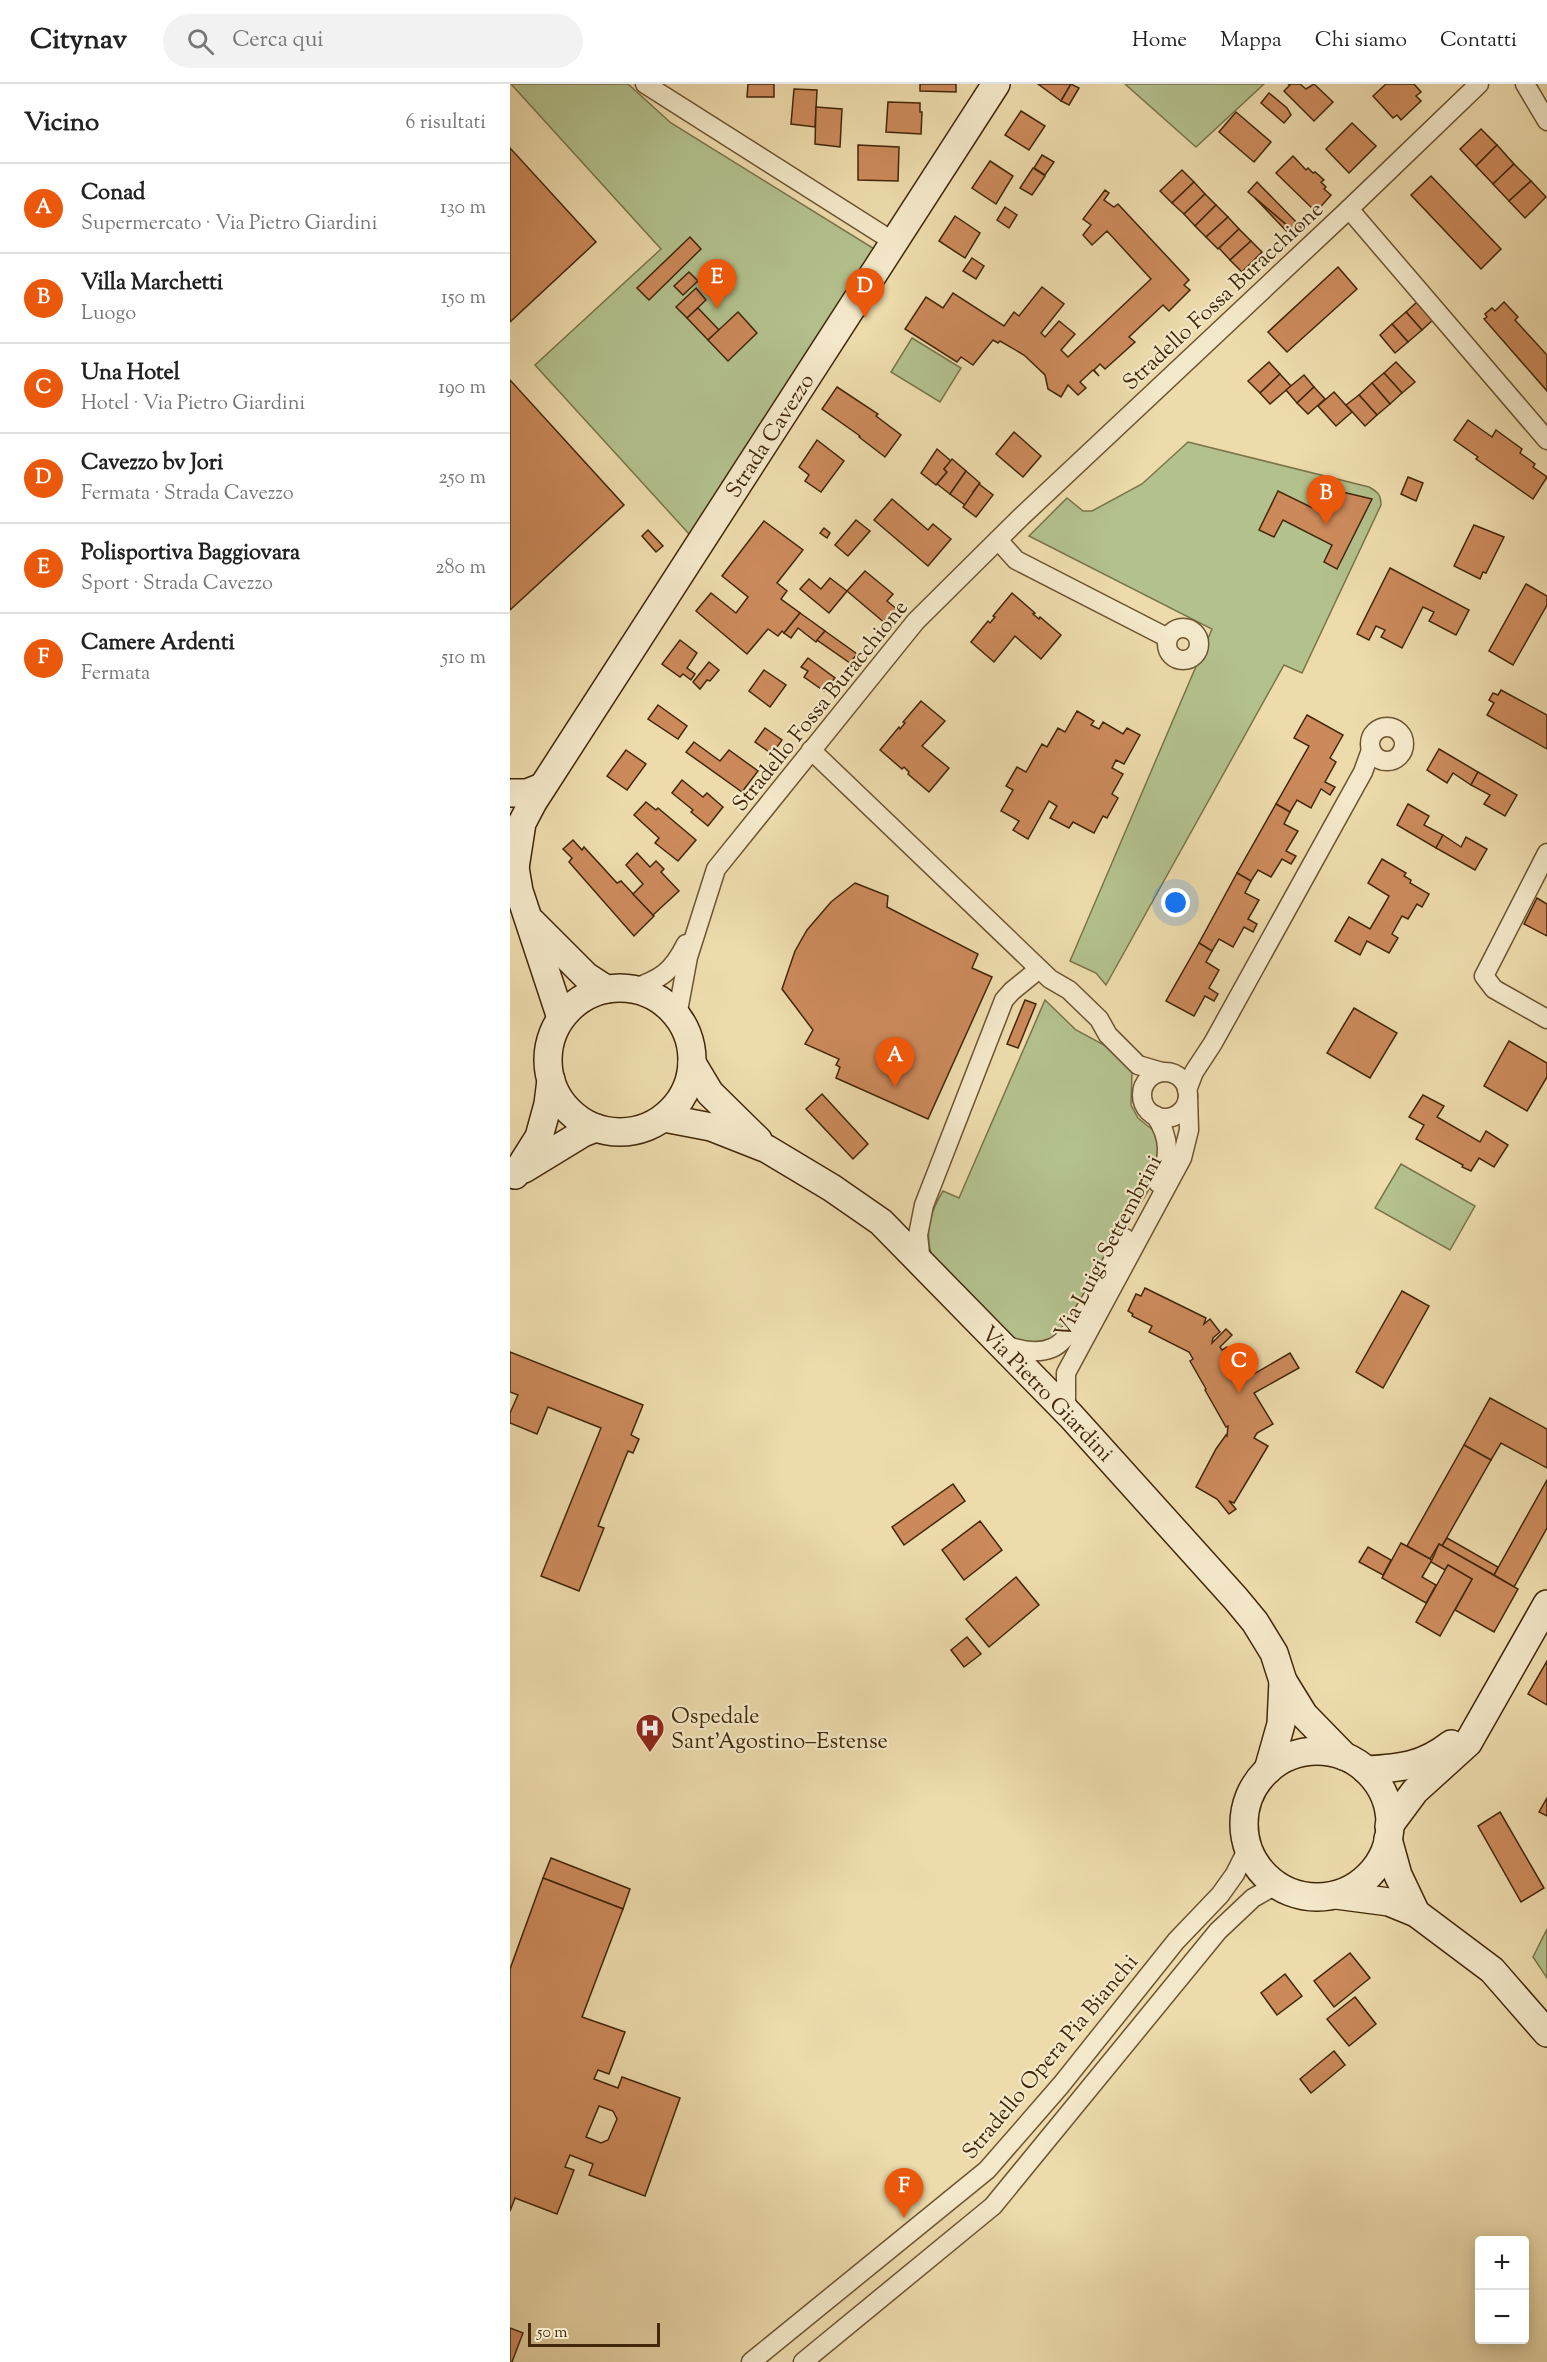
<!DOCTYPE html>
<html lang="it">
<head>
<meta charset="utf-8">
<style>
	:root { --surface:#fff; --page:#f2f2f2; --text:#222; --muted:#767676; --line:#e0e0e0; --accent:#ea580c }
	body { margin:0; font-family:"Sorts Mill Goudy",serif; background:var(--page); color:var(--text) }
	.controls { position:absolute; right:18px; bottom:18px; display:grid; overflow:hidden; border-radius:6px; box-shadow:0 3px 15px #0003 }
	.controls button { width:54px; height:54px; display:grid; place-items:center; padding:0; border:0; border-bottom:2px solid var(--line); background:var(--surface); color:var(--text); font:30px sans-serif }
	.scale { position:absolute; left:18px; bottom:15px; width:132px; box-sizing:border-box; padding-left:6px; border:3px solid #422708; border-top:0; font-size:16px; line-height:21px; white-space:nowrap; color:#422708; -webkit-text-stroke:4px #f3e8c9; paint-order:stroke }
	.you { position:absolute; left:666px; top:819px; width:21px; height:21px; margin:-15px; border:4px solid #fff; border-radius:50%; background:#1a73e8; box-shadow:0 0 0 9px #1a73e833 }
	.badge { display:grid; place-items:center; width:39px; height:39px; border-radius:50%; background:var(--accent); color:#fff; font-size:20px; font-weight:700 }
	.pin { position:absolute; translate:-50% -50px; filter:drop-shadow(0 2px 3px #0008) }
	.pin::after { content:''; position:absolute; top:32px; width:21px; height:18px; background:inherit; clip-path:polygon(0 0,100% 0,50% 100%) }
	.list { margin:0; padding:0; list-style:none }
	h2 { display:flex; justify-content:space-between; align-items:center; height:78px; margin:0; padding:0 24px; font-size:26px }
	h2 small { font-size:20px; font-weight:400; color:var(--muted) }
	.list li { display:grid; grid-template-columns:39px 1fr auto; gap:18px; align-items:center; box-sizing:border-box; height:90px; padding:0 24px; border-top:2px solid var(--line) }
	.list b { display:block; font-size:22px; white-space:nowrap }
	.list p { margin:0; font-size:20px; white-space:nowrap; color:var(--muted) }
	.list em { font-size:20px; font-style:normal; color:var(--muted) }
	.icon { flex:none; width:33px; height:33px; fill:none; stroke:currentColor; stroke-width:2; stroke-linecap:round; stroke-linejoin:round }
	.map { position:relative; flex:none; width:1037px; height:2278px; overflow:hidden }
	header { display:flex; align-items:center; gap:36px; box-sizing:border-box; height:84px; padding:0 30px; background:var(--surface); border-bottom:2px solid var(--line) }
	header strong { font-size:28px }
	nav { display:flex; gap:33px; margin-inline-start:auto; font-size:21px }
	.search { width:420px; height:54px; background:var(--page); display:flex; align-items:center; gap:15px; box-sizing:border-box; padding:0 21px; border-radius:33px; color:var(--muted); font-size:22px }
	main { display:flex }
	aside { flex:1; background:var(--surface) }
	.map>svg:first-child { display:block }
	.green { fill:#b3c18d; stroke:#7a744a; stroke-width:1.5 }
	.building { fill:#cc8a5b; stroke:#422708; stroke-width:1.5; fill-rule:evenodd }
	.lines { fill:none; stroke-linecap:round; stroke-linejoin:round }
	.street-casing { stroke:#6d5431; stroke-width:21 }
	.secondary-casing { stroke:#422708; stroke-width:30 }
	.street { stroke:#f3e8c9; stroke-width:18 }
	.secondary { stroke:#f3e8c9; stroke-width:27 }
	.labels { text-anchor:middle; stroke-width:4.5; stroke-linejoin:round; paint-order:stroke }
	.street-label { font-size:22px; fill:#422708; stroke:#f3e8c9 }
	.poi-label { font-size:22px; fill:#422708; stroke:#f3e8c9; text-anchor:start }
</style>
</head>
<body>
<header>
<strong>Citynav</strong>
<div class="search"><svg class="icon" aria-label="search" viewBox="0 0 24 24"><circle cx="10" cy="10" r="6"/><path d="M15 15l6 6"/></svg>Cerca qui</div>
<nav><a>Home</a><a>Mappa</a><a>Chi siamo</a><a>Contatti</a></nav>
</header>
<main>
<aside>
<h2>Vicino<small>6 risultati</small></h2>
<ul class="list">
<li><span class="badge">A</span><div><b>Conad</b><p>Supermercato · Via Pietro Giardini</p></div><em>130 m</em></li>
<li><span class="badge">B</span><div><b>Villa Marchetti</b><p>Luogo</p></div><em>150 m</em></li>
<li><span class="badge">C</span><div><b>Una Hotel</b><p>Hotel · Via Pietro Giardini</p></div><em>190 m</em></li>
<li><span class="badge">D</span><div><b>Cavezzo bv Jori</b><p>Fermata · Strada Cavezzo</p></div><em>250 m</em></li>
<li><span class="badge">E</span><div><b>Polisportiva Baggiovara</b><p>Sport · Strada Cavezzo</p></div><em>280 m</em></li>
<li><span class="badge">F</span><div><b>Camere Ardenti</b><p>Fermata</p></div><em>510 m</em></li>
</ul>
</aside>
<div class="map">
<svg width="1037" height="2278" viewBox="0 0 1037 2278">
	<rect width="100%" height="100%" fill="#eddbac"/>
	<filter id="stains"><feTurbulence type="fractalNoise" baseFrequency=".00333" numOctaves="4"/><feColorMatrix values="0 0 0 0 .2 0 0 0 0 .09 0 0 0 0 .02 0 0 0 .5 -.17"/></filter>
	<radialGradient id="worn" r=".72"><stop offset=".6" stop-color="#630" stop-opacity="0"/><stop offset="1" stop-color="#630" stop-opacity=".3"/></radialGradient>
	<!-- green -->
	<g class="green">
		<polygon points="1,0 118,0 161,39 366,166 180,451 25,281 151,165"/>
		<polygon points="615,0 754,0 686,63"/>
		<polygon points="402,254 451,284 430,318 381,288"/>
		<path d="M678,358L859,403C868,408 871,411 871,421L792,589L774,581L596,901L586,889L560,877L702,545L519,452L557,414L573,427H582L632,400Z"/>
		<path d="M535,916L566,946L596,962L622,988L621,1021L628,1034L649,1051L647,1092L556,1245C535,1266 517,1263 493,1248L421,1170C415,1146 420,1128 433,1107L449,1114Z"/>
		<polygon points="891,1080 965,1122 940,1166 865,1124"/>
		<polygon points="1037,1845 1037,1894 1023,1873"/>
	</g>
	<!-- building -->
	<g class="building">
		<polygon points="238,0 264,0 264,13 237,13"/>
		<polygon points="410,0 446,0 446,8 410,7"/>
		<polygon points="528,0 561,0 551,17"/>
		<polygon points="561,0 569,4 559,21 551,17"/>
		<polygon points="778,0 790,0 796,5 804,0 823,18 804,37 774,7 780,1"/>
		<polygon points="876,0 904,0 911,8 906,12 911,17 891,36 887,31 883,34 863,12"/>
		<polygon points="284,5 307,6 305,43 281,40"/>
		<polygon points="759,9 777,24 781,31 774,39 751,19"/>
		<polygon points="378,18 410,19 410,28 412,28 411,50 376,48"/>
		<polygon points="306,23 332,25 330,63 305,60"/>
		<polygon points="511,27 535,42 519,66 495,51"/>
		<polygon points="726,28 761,58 744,78 709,48"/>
		<polygon points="842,39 866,62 839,89 816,65"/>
		<polygon points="971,45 987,61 966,82 950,65"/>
		<polygon points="348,61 389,63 388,97 348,96"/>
		<polygon points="987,61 1004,80 983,100 966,82"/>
		<polygon points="0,64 86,158 0,238"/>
		<polygon points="532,71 544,78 535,91 524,84"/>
		<polygon points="783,72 796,86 798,84 803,89 805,88 814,96 811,98 816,103 814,105 821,111 806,128 766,89"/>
		<polygon points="480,77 503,92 486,120 462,104"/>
		<polygon points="1004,80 1021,97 999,117 983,100"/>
		<polygon points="523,84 535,92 522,111 510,104"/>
		<polygon points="672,86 684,98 662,119 650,107"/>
		<polygon points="921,92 991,165 971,185 901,111"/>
		<polygon points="1021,97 1036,113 1015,134 999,117"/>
		<polygon points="684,98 695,110 674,130 662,119"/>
		<polygon points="747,98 792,144 786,149 738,108"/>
		<polygon points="595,106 599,109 594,116 604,123 608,120 679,196 674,201 680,206 659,227 653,221 619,253 625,258 595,285 590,280 584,286 589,292 583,286 570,298 576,304 568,311 558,301 551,313 538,305 535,291 514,271 490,257 488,259 483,256 463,281 451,273 447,278 395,245 416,213 433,224 443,209 494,242 504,228 509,232 532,203 554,220 531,249 535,253 549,237 565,250 551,266 558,273 641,195 597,147 582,161 573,151 581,141 573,135"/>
		<polygon points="695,110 706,121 685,142 674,130"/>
		<polygon points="745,114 786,149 782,153"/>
		<polygon points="706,121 718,133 696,153 685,142"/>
		<polygon points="495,123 507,131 499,144 487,136"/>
		<polygon points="445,132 470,149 455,174 429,157"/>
		<polygon points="718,133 729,145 708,165 696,153"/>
		<polygon points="729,145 741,157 720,176 709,164"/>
		<polygon points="180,153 191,165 139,216 127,204"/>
		<polygon points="741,157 752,168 732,188 720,176"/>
		<polygon points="462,174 474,182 466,195 453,187"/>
		<polygon points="828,183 847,205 777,268 758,248"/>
		<polygon points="179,188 188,197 173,211 164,202"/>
		<polygon points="186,204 196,216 177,234 166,223"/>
		<polygon points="908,217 924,235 912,246 896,228"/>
		<polygon points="994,218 1008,233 1005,236 1037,271 1037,307 974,235 977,233 975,230 982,224 985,227"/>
		<polygon points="188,224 209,246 198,256 177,234"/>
		<polygon points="228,228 247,249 218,277 198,256"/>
		<polygon points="896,228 912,246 898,258 882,240"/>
		<polygon points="882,240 898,258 885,269 870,251"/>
		<polygon points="759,278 770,290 750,309 738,297"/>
		<polygon points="886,278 905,298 892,309 874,289"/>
		<polygon points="874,289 892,309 880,320 862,299"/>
		<polygon points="770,290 781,302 760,320 750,309"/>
		<polygon points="794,291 804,303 787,319 776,306"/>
		<polygon points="0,296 114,421 0,526"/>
		<polygon points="862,299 880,320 867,331 849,311"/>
		<polygon points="327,303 368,330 366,332 391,351 375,373 349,353 350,352 312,325"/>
		<polygon points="804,303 815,315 798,330 787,319"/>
		<polygon points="824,308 842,328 826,342 808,322"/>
		<polygon points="849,311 867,331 855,342 836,321"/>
		<polygon points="958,336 982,353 986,346 1012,365 1010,369 1025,380 1023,383 1037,393 1023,415 966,375 968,373 944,356"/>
		<polygon points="504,348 531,372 513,393 486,370"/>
		<polygon points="307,356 334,377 311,408 295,397 299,391 289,383"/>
		<polygon points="427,365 441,377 434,385 437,388 426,401 411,389"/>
		<polygon points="442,375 456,387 440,410 427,400 437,388 434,385"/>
		<polygon points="456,387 470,399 463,408 465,409 455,421 440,410"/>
		<polygon points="898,393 913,399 906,417 891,410"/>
		<polygon points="469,400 483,411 466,433 453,423"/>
		<polygon points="824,406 862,415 827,485 814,478 822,461 773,436 764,453 749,446 768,407 813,429"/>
		<polygon points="382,415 418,446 423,440 441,455 418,482 364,436"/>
		<polygon points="346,436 360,447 338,472 325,461"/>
		<polygon points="254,437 293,466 267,499 277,507 271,515 290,529 274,549 272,547 268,552 258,545 237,570 186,527 201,509 226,529 238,513 212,492"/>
		<polygon points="964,441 994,453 976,489 973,488 970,495 944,482"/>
		<polygon points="314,444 320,449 317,454 310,449"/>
		<polygon points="138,446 153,462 146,468 132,452"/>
		<polygon points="880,484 959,526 946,551 919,537 924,528 913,523 892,564 871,553 875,546 866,542 859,556 847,550"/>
		<polygon points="355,487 383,510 377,517 388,526 376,540 337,507"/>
		<polygon points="320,494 337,507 319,529 290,505 299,495 311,505"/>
		<polygon points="1016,500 1037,512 1037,521 1003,581 979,567"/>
		<polygon points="502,509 525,529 523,530 529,535 530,533 551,551 531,575 505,552 484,578 461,558 478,537 480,539 485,533 483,532"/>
		<polygon points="290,529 315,547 306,558 288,544 281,554 274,549"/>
		<polygon points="315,547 347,570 340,579 307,556"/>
		<polygon points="170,556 187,569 177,584 185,590 181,596 173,590 170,593 152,580"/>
		<polygon points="298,574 325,594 314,607 294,593 298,587 291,583"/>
		<polygon points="199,578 209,586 200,597 197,596 190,605 183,598"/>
		<polygon points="254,586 276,601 260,623 239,607"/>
		<polygon points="991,606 1037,631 1037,665 977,631 984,619 979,616 983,609 988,611"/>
		<polygon points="411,617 435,637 412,662 439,684 419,708 398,690 399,688 394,683 392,685 370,666 389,643 390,645 395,639 393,638"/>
		<polygon points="148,621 177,642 168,655 138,635"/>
		<polygon points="567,627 584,637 581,641 589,645 593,638 613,650 617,644 630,651 614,680 606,676 602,684 613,690 602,710 608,714 597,734 593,732 584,749 563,738 559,744 540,734 547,722 539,717 518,755 503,746 509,737 491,727 503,706 496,702 507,683 516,688 532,660 537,663 548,644 555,648"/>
		<polygon points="797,631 833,651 820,674 826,678 815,698 825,703 820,711 811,705 801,724 787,716 780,728 766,720 799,662 784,654"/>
		<polygon points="255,644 272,656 262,670 245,658"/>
		<polygon points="184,658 210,677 219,666 248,687 232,708 176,668"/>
		<polygon points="929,665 968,688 961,701 943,689 937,699 917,686"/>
		<polygon points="116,666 136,680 117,706 97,692"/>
		<polygon points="968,688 1007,711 995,732 974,720 980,711 961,701"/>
		<polygon points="172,696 193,713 197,709 213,723 198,742 181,728 183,726 162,709"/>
		<polygon points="136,718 146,726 148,724 186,756 168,777 145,759 149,754 124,731"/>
		<polygon points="766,720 780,728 774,740 788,747 776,767 786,772 781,780 772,775 761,793 748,786 741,797 727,789"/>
		<polygon points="898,720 919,732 914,741 933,751 926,764 887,741"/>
		<polygon points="933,751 951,763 956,753 977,765 965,786 926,764"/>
		<polygon points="63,756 72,766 74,763 107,799 111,797 144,832 124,852 59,778 62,774 53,765"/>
		<polygon points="127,769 140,783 146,777 154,785 151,788 169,807 143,831 123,810 133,800 116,781"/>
		<polygon points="872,775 896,789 894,792 901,796 900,799 919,810 912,823 907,820 898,835 892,832 882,850 888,854 879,869 857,857 850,871 825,857 839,833 860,845 874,821 879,812 858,799"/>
		<polygon points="727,789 741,797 735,809 749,816 738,835 747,840 743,848 734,843 723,863 709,855 702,867 689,859"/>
		<polygon points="345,799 378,812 377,823 468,870 462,884 482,893 418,1035 326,994 330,983 326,981 329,975 295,960 303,946 272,905 285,867 297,846 321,818"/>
		<polygon points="1027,814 1037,820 1037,852 1014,840"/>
		<polygon points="689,859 702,867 696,878 709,886 699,904 708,910 704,917 695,912 684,932 656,917"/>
		<polygon points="515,916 526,920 508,964 497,960"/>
		<polygon points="844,924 887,949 860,994 817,969"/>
		<polygon points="999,957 1037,979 1037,993 1017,1027 974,1002"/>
		<polygon points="312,1010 358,1060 343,1075 296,1025"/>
		<polygon points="913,1011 934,1022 927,1033 970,1058 976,1047 998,1061 984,1083 969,1074 961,1087 952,1083 953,1081 906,1055 914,1041 899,1033"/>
		<polygon points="635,1204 696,1234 694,1240 700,1235 710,1248 703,1254 702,1259 716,1245 722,1251 710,1263 712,1266 717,1263 720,1267 728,1262 744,1290 780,1269 789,1284 744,1309 763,1340 747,1349 744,1354 758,1362 724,1419 719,1417 726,1425 719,1430 707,1415 686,1403 706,1365 716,1351 717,1352 718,1342 716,1343 695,1306 696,1305 680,1277 683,1275 679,1268 639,1248 642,1242 622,1232 623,1230 618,1227 626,1210 631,1212"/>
		<polygon points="892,1207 919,1222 873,1304 846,1288"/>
		<polygon points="0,1268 133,1321 121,1351 129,1355 123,1369 118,1367 88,1442 94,1444 69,1507 31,1492 91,1344 38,1323 27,1350 0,1339 0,1329 8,1311 0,1308"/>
		<polygon points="980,1314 1037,1345 1037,1384 991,1359 981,1376 954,1361"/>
		<polygon points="954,1361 981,1376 932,1462 929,1460 920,1475 897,1462"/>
		<polygon points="1037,1396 1037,1444 1004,1503 984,1491"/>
		<polygon points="443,1400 455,1417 394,1461 382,1443"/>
		<polygon points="470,1437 492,1466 454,1496 432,1466"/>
		<polygon points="937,1454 988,1483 984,1491 932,1462"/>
		<polygon points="891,1459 922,1476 912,1493 926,1501 916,1519 872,1494"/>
		<polygon points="929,1460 1008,1505 984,1548 945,1526 962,1495 938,1481 935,1486 921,1478"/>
		<polygon points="858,1463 881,1476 873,1491 849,1478"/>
		<polygon points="938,1481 962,1495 930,1552 906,1538"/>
		<polygon points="506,1493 529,1521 479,1563 456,1535"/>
		<polygon points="457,1553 471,1570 454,1583 441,1566"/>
		<polygon points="1037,1577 1037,1621 1018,1610"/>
		<polygon points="1037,1714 1037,1732 1029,1728"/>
		<polygon points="990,1728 1034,1804 1011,1818 968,1742"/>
		<polygon points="41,1774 120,1805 113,1825 33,1794"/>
		<path d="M33,1794L113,1825L72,1933L115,1948L99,1990L88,1986L84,1995L108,2004L112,1993L170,2014L135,2112L79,2091L83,2080L60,2071L55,2083L64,2086L47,2130L5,2114L0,2127V1885ZM89,2022L103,2027L107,2035L98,2056L91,2059L76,2053Z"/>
		<polygon points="840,1869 860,1894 824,1923 804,1897"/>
		<polygon points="775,1890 792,1912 767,1931 751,1909"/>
		<polygon points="845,1913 866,1940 839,1962 817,1935"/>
		<polygon points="824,1967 835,1981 801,2009 790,1995"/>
		<polygon points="0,2244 13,2249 2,2278 0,2278"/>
	</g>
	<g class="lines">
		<!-- street casing -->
		<g class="street-casing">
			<g id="street">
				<polyline points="135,0 384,158"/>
				<polyline points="1015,0 1037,37"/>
				<polyline points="839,125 1037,356"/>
				<polyline points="488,456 506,476 658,554"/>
				<circle cx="673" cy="560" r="16"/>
				<circle cx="877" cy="660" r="17"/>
				<polyline points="301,666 540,895 559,906 589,935 598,951 628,981 652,988"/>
				<polyline points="1037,769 974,892 984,905 1037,935"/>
				<path d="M122,905C151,895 162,888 176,860"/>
				<polyline points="167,932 178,873 206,785 406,537 511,433 839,125 969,0"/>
				<circle cx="655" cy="1011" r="23"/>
				<polyline points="677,1006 684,988 703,959 853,688 861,666"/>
				<path d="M645,1031C661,1054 660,1075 648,1099"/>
				<polyline points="414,1180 410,1170 408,1151 414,1121 494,916 502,907 529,885"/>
				<path d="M492,1261C509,1265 525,1271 542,1264C565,1256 601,1178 615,1154"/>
				<polyline points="561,1330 556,1318 556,1289 672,1074 679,1046 678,1012"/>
				<polyline points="241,2278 477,2086 551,2001 666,1857 710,1811 725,1790 738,1764"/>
				<polyline points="293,2278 483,2122 708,1847 743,1814 766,1801"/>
			</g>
		</g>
		<!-- secondary casing -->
		<g class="secondary-casing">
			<g id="secondary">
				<polyline points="0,709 17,709 32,703"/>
				<polyline points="2,766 9,807 51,934"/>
				<polyline points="5,784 12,739 23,718 486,0"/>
				<polyline points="22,838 76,892 96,905"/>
				<circle cx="110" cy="976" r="72"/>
				<polyline points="182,979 200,1009 248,1056"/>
				<polyline points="154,1034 201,1043 257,1065 322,1104 371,1138 561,1332 726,1515 745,1538 764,1569 773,1597 794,1631 834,1672"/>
				<polyline points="14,1085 73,1049 86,1044"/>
				<polyline points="5,1091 29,1053 38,1020 41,996"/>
				<circle cx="807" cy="1740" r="73"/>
				<polyline points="758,1686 771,1640 773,1597"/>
				<path d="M856,1686C891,1684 913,1682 941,1660"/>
				<polyline points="879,1742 905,1707 958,1659 1037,1520"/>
				<polyline points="878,1755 888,1791 906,1829"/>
				<polyline points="826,1811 879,1818 906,1829 982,1886 1037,1949"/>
			</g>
		</g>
		<!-- street -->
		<use href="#street" class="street"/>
		<!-- secondary -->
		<use href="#secondary" class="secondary"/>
	</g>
	<!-- icons -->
	<defs>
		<g id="hospital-pin" transform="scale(1.5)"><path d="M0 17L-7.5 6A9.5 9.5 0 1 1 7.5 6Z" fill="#8f2418" stroke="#f3e8c9"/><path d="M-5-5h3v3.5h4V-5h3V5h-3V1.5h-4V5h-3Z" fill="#fff"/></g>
	</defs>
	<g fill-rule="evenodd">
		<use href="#hospital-pin" x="140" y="1644"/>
	</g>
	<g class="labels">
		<!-- street labels -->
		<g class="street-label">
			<text transform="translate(712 211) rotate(-43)" y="8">Stradello Fossa Buracchione</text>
			<text transform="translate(259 351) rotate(-57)" y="8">Strada Cavezzo</text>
			<text transform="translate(309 621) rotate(-51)" y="8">Stradello Fossa Buracchione</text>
			<text transform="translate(597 1162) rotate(-62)" y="8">Via Luigi Settembrini</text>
			<text transform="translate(538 1309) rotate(46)" y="8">Via Pietro Giardini</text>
			<text transform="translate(539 1972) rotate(-50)" y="8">Stradello Opera Pia Bianchi</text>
		</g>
		<!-- poi labels -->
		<g class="poi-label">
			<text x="161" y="1639">Ospedale<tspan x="161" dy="25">Sant’Agostino–Estense</tspan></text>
		</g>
	</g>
	<rect width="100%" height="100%" filter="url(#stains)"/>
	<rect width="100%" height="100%" fill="url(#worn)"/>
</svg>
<div class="controls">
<button>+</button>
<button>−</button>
</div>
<div class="scale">50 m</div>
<div class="you"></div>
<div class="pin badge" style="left:385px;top:1003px">A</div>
<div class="pin badge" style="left:816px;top:441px">B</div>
<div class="pin badge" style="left:729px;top:1309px">C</div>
<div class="pin badge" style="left:355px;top:234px">D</div>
<div class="pin badge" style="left:207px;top:225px">E</div>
<div class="pin badge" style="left:394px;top:2134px">F</div>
</div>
</main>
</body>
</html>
